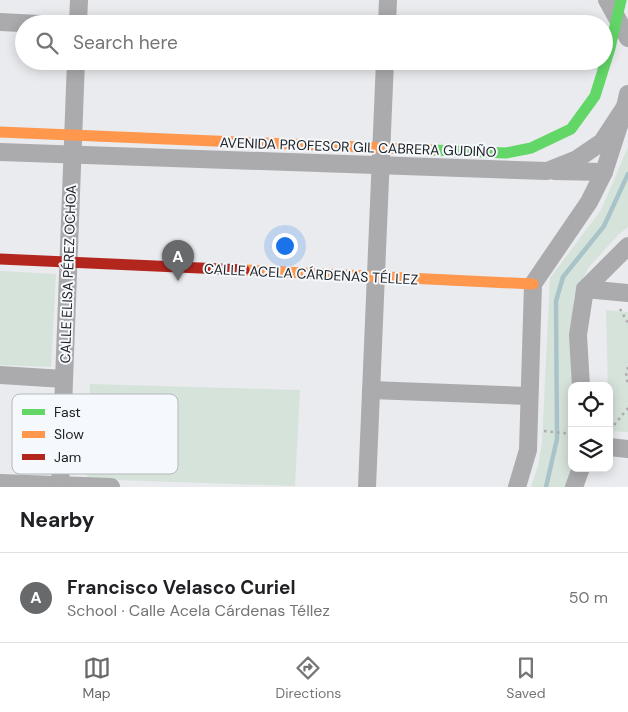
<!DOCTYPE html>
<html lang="en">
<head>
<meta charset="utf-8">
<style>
	:root { --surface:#fff; --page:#f2f2f2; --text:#202124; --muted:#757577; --line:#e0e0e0; --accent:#67696b }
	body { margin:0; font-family:"DM Sans",sans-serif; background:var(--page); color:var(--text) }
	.controls { position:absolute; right:15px; bottom:15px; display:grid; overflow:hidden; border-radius:10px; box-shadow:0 2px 12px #0003 }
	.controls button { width:45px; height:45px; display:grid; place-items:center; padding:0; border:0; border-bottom:1px solid var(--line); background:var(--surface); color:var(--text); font:25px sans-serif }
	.you { position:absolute; left:284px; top:245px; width:18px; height:18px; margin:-12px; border:4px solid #fff; border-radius:50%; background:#1a73e8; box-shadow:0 0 0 8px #1a73e833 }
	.badge { display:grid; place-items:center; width:32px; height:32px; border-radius:50%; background:var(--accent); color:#fff; font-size:16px; font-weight:700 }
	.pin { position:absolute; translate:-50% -41px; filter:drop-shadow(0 1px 2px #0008) }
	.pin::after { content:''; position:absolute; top:26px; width:18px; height:15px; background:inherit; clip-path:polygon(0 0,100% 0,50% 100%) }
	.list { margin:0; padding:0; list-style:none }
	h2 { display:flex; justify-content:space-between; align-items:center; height:65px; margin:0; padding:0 20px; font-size:21px }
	h2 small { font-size:16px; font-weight:400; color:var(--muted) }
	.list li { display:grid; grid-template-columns:32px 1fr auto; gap:15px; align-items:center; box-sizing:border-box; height:90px; padding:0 20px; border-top:1px solid var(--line) }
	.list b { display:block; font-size:19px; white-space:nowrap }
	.list p { margin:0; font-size:16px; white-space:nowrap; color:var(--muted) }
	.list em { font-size:16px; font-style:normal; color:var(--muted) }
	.icon { flex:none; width:28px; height:28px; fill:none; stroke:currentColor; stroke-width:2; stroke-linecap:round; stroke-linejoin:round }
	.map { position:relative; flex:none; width:628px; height:487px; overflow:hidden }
	.search { position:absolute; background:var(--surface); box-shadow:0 2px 12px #0003; left:15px; right:15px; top:15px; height:55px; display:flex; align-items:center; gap:12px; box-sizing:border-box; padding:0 18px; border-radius:28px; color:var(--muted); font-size:19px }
	.sheet { height:155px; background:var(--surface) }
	nav { display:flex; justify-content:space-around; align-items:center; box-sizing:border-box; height:70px; border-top:1px solid var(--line); background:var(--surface); font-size:14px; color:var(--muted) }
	nav a { display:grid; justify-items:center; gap:2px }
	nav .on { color:var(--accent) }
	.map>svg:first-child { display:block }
	.green { fill:#d6e3db }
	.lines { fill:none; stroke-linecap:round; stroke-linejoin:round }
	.stream { stroke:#a9c4c9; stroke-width:4.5 }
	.path { stroke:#acacad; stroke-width:2.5; stroke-dasharray:2.5 4; stroke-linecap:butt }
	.street { stroke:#ababad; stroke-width:18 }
	.fast { stroke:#63d668; stroke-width:11 }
	.slow { stroke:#ff974d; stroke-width:11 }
	.jam { stroke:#b3261e; stroke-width:11 }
	.labels { text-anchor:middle; stroke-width:4; stroke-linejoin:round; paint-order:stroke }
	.street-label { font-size:14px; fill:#212324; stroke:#f5f8fc }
	.key { fill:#f5f8fc; stroke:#b5b8bb; stroke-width:1 }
	.key-label { font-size:14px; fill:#212324 }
</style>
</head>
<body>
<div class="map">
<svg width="628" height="487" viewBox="0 0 628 487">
	<rect width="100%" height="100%" fill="#e9ebee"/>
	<!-- green -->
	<g class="green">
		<polygon points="628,147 628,227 618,235 589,267 574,296 572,336 574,386 572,386 572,468 566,487 531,487 538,466 542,443 550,278 601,210"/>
		<polygon points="0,271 56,274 51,367 0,365"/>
		<polygon points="606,310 628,312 628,432 609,431"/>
		<polygon points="90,384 300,390 295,486 87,479"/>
	</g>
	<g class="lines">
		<!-- stream -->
		<polyline class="stream" points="546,487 557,439 556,301 563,277 604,226 628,174"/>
		<!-- path -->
		<g class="path">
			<polyline points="620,309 628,323"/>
			<polyline points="628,367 626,376 628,384"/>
			<polyline points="610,430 628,408"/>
			<polyline points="544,431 572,434"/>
		</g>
		<!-- street -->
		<g class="street">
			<polyline points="607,0 628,38"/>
			<polyline points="0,22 40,24"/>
			<polyline points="78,24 79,0"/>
			<polyline points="387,24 388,0"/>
			<polyline points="0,152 547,171 577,159 602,142 625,107"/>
			<polyline points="554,171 604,172"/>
			<polyline points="585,289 628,293"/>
			<polyline points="0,375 64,379"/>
			<polyline points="581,386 578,335 585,289 628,246"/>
			<polyline points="371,390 528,396"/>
			<polyline points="609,447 628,449"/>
			<polyline points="0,483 111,487"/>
			<polyline points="60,487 76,61"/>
			<polyline points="367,487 385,61"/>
			<polyline points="517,487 528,450 533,284 589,202 604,172 625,107 628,94"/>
			<polyline points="574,487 581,468"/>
		</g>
		<!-- fast -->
		<polyline class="fast" points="433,150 506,153 531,148 571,129 595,96 610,48 621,0"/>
		<!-- slow -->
		<g class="slow">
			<polyline points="0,132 433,150"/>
			<polyline points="244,270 533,284"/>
		</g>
		<!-- jam -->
		<polyline class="jam" points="0,259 244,270"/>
	</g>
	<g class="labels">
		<!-- street labels -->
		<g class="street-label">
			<text transform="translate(358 147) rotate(2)" y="5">AVENIDA PROFESOR GIL CABRERA GUDIÑO</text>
			<text transform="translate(68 274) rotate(-88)" y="5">CALLE ELISA PÉREZ OCHOA</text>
			<text transform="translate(311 274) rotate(3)" y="5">CALLE ACELA CÁRDENAS TÉLLEZ</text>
		</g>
	</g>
	<!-- legend -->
	<rect x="12" y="394" width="166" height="80" rx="8" class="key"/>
	<rect x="22" y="409" width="23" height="6" fill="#63d668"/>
	<rect x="22" y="431" width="23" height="7" fill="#ff974d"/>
	<rect x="22" y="454" width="23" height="6" fill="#b3261e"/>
	<g class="key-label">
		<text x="54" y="417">Fast</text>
		<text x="54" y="439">Slow</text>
		<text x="54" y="462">Jam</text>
	</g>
</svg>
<div class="controls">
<button><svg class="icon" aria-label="locate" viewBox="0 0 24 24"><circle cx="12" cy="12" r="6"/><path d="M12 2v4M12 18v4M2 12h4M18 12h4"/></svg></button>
<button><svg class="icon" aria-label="layers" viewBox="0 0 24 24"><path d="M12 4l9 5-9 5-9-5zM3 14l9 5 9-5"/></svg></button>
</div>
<div class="you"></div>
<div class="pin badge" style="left:178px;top:281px">A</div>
<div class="search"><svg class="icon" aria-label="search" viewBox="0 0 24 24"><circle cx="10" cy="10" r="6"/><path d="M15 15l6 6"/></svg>Search here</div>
</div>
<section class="sheet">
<h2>Nearby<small></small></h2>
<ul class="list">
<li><span class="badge">A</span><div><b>Francisco Velasco Curiel</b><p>School · Calle Acela Cárdenas Téllez</p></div><em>50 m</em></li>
</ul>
</section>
<nav>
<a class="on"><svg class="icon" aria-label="map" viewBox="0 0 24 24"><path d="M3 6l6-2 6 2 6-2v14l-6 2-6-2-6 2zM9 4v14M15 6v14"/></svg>Map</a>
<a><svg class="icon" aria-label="directions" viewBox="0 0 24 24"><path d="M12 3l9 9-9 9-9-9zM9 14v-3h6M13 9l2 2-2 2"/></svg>Directions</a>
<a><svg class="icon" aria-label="saved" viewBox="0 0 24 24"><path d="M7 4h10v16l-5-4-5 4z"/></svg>Saved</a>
</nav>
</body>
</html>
